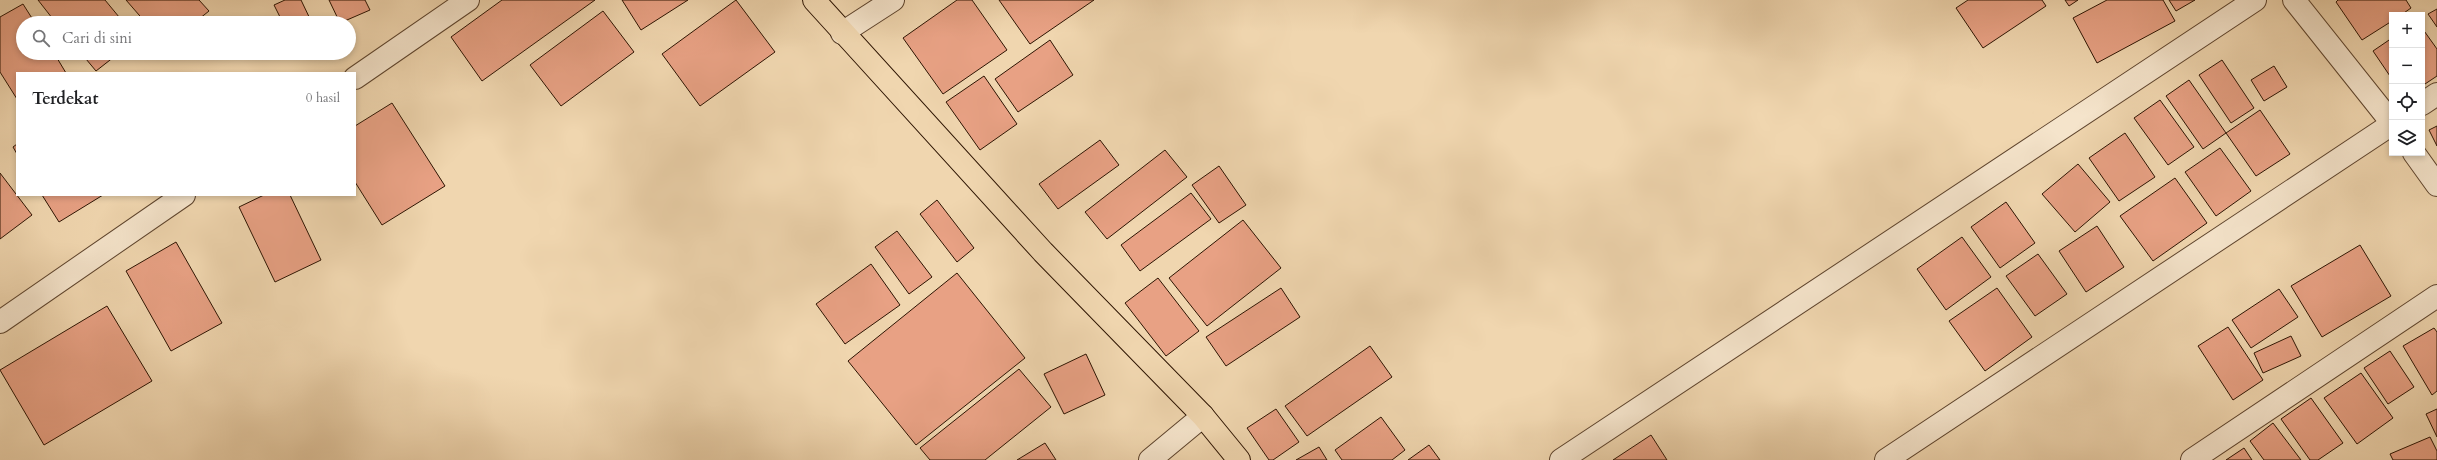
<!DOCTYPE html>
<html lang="id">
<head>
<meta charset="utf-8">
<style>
	:root { --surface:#fff; --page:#f2f2f2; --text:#202124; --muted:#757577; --line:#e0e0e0 }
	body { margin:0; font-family:Cardo,serif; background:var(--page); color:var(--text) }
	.controls { position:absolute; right:12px; top:12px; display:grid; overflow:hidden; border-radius:0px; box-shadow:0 2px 6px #0003 }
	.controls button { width:36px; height:36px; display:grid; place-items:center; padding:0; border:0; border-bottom:1px solid var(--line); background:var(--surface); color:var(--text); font:20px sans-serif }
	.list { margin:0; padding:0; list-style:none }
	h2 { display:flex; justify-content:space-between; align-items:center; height:52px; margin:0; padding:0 16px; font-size:17px }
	h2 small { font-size:13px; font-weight:400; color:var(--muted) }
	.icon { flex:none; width:22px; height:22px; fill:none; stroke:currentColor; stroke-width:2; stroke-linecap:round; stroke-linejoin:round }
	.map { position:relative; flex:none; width:2437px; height:460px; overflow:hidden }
	.search { position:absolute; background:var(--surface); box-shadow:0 2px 6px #0003; left:16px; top:16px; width:340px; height:44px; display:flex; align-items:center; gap:10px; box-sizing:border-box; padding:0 14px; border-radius:22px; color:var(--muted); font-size:15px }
	.panel { position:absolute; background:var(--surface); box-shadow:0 2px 6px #0003; left:16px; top:72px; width:340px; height:124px; border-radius:0px }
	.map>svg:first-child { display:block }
	.building { fill:#e8a184; stroke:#2d1402 }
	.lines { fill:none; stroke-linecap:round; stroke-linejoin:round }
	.minor-casing { stroke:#5e442d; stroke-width:24 }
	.major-casing { stroke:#2d1402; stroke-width:24 }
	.minor { stroke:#f5e4cb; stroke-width:22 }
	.major { stroke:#f0d6af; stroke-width:22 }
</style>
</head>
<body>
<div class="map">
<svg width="2437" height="460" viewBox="0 0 2437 460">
	<rect width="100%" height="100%" fill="#f0d6af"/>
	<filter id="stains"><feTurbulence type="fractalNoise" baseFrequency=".005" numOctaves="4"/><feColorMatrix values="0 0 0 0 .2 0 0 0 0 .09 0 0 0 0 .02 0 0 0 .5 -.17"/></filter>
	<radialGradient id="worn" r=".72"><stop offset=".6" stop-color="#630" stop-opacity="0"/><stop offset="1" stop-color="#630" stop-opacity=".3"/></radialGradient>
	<!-- building -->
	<g class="building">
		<polygon points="38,0 105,0 124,23 56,23"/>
		<polygon points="126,0 199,0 209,11 194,23 146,23"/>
		<polygon points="285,0 301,0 312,23 283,23 274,5"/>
		<polygon points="329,0 365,0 370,10 340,23"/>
		<polygon points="502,0 595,0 482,81 451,37"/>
		<polygon points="622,0 688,0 641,30"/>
		<polygon points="736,0 775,52 700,106 662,54"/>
		<polygon points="957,0 972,0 1007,50 943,94 903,38"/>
		<polygon points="999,0 1094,0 1030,44"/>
		<polygon points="1968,0 2042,0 2046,6 1983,48 1956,8"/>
		<polygon points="2065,0 2078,0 2069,6"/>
		<polygon points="2107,0 2163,0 2175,21 2097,63 2073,18"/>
		<polygon points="2169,0 2195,0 2176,11"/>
		<polygon points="2338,0 2406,0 2411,8 2401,15 2392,15 2392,21 2362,40 2336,2"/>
		<polygon points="23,4 35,23 23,23 23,53 54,53 66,73 17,73 17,99 0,72 0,17"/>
		<polygon points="2437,9 2437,27 2428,14"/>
		<polygon points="603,11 634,52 561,106 530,65"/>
		<polygon points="2422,28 2437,49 2437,76 2422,86"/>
		<polygon points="2392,38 2392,79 2373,51"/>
		<polygon points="1050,40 1073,75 1018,112 995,79"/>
		<polygon points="81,53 119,53 96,71"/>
		<polygon points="2222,60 2254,108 2231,123 2199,75"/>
		<polygon points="2274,66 2287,87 2264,101 2251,80"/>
		<polygon points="984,76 1017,124 980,150 946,102"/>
		<polygon points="2189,80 2226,133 2203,149 2166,96"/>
		<polygon points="2160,100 2194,147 2168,165 2134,118"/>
		<polygon points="392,103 445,186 382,225 355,182 355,126"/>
		<polygon points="2260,110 2290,154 2256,176 2226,133"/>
		<polygon points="2437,126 2437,146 2429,130"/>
		<polygon points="2125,133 2155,177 2119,201 2089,158"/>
		<polygon points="1100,140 1119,165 1058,209 1039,184"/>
		<polygon points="17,144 17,154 13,147"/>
		<polygon points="2220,148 2251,191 2216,216 2185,172"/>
		<polygon points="1165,150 1187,177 1107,239 1085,212"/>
		<polygon points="2078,164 2110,202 2075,232 2042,194"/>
		<polygon points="1219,166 1246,205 1219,223 1192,185"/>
		<polygon points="0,173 32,215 0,239"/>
		<polygon points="2175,178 2207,223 2153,261 2120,216"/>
		<polygon points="1191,193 1211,219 1140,271 1121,245"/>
		<polygon points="42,195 103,195 59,222"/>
		<polygon points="264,195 290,195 321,260 275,282 239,207"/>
		<polygon points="937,200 974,248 957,262 920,214"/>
		<polygon points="2006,202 2035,243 2000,268 1971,227"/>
		<polygon points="1243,220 1281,268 1207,326 1169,278"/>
		<polygon points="2097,226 2124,267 2086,292 2059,251"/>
		<polygon points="897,231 932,277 909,294 875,247"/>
		<polygon points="1962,237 1991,277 1946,310 1917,269"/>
		<polygon points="176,242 222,323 171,351 126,271"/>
		<polygon points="2360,245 2391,296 2322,337 2291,286"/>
		<polygon points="2038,254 2067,294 2035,316 2006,276"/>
		<polygon points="871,264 900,305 845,344 816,304"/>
		<polygon points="957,273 1025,358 916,445 848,361"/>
		<polygon points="1158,278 1199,331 1166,356 1125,303"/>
		<polygon points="1281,288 1300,317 1226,366 1206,337"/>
		<polygon points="1997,288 2032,337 1985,371 1949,321"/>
		<polygon points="2279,289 2298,317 2251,348 2232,320"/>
		<polygon points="107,306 152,381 44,445 0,370"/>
		<polygon points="2228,327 2263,380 2233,400 2198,346"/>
		<polygon points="2434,328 2437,332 2437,391 2432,395 2403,346"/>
		<polygon points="2291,336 2301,356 2263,373 2254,353"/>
		<polygon points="1370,346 1392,377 1307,436 1285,406"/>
		<polygon points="2390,351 2414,387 2388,404 2364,368"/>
		<polygon points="1086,354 1105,395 1064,414 1044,374"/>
		<polygon points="1019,369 1051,407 985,460 930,460 920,448"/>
		<polygon points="2361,373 2393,418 2357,444 2324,398"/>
		<polygon points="2311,398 2343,443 2318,460 2310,460 2281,419"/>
		<polygon points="1276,409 1299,442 1273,460 1269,460 1247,428"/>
		<polygon points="2437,409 2437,437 2426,414"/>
		<polygon points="1381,417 1405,450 1392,460 1342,460 1335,450"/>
		<polygon points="2273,423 2301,460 2264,460 2250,441"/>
		<polygon points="1651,435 1667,460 1613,460"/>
		<polygon points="2430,437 2437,451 2437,460 2393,460 2390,454"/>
		<polygon points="1045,443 1056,460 1017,460"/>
		<polygon points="1429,445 1440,460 1408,460"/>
		<polygon points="1319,447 1327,460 1296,460"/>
		<polygon points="2244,448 2252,460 2226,460"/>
	</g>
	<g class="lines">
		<!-- minor casing -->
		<g class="minor-casing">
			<g id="minor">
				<polyline points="2294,0 2392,123"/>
				<polyline points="842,33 893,0"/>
				<polyline points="355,78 468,0"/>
				<polyline points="2422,104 2437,94"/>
				<polyline points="2414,153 2437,185"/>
				<polyline points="0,322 184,195"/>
				<polyline points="1150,460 1203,416"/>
				<polyline points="1561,460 2255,0"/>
				<polyline points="1886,460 2392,124"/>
				<polyline points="2192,460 2437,296"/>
			</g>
		</g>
		<!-- major casing -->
		<g class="major-casing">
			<polyline id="major" points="814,0 1043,252 1203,416 1239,460"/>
		</g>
		<!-- minor -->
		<use href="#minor" class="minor"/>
		<!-- major -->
		<use href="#major" class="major"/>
	</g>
	<rect width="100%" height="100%" filter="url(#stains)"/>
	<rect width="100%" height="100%" fill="url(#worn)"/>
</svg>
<div class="controls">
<button>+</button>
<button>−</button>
<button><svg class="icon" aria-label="locate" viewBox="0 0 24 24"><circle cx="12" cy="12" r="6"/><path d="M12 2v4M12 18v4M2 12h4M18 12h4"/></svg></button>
<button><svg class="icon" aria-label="layers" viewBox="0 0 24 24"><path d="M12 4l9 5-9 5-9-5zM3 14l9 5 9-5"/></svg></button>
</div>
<div class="search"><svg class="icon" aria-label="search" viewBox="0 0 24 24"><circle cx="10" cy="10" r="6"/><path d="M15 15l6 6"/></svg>Cari di sini</div>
<section class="panel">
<h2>Terdekat<small>0 hasil</small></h2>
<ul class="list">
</ul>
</section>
</div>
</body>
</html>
